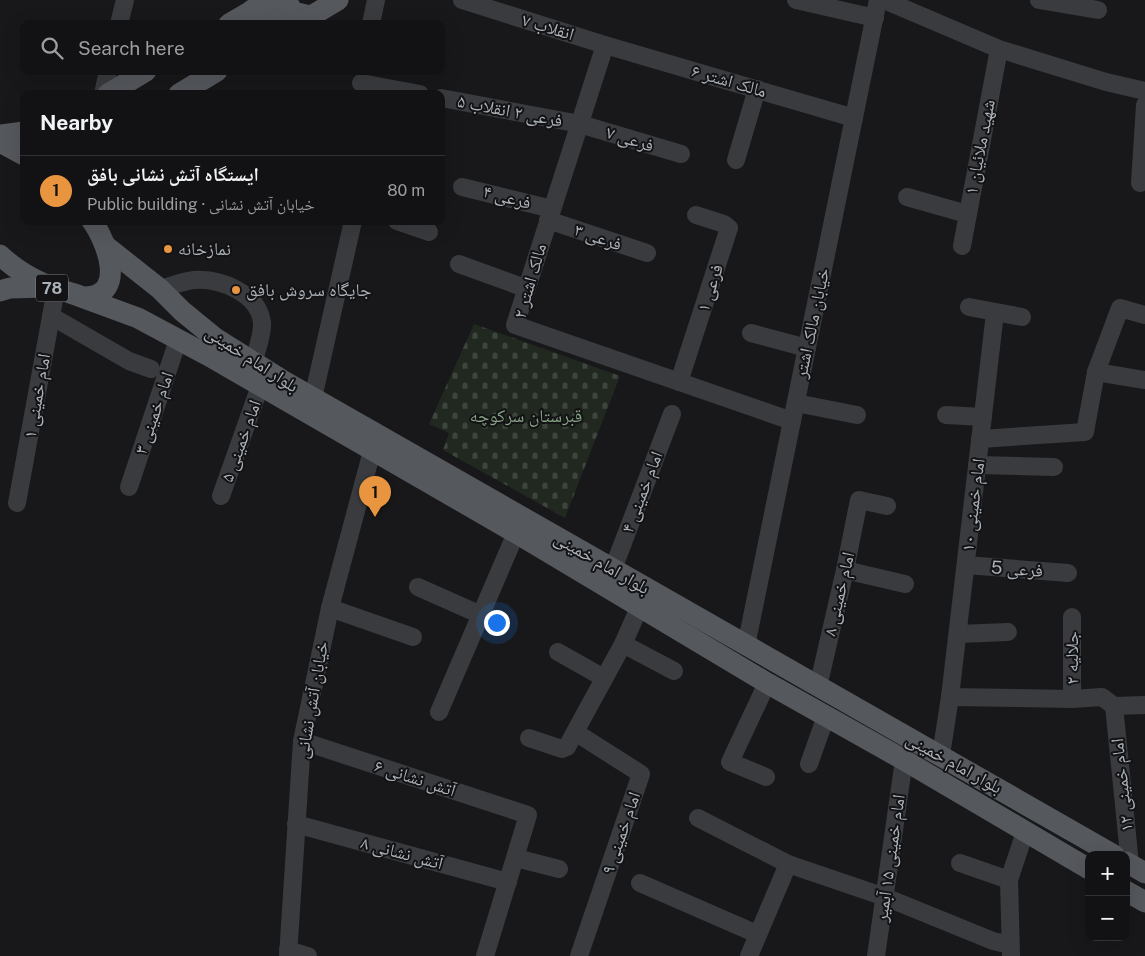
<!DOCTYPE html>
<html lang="en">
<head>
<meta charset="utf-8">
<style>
	:root { --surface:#121214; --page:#1f2022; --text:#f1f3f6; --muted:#9c9ea0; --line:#313234; --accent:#e99540 }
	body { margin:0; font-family:"Public Sans","Noto Naskh Arabic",sans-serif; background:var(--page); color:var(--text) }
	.controls { position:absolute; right:15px; bottom:15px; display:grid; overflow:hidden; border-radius:10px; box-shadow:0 5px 20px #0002 }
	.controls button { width:45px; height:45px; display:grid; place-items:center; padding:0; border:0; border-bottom:1px solid var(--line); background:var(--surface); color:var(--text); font:25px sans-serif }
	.you { position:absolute; left:496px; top:622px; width:18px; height:18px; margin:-12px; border:4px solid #fff; border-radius:50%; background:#1a73e8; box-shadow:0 0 0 8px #1a73e833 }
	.badge { display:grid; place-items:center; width:32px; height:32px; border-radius:50%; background:var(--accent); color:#111; font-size:16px; font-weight:700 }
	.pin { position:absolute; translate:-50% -41px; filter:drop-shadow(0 1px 2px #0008) }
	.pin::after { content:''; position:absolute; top:26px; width:18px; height:15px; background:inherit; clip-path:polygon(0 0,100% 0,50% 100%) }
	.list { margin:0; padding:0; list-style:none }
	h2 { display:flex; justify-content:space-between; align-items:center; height:65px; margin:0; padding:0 20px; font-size:21px }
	h2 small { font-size:16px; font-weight:400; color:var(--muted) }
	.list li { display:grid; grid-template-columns:32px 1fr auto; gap:15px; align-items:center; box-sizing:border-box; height:70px; padding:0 20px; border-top:1px solid var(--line) }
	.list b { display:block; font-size:19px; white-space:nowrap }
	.list p { margin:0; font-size:16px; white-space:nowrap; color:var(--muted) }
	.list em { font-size:16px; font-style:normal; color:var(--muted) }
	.icon { flex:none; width:28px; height:28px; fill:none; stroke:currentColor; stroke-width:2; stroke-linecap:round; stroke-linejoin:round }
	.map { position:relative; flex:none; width:1145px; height:956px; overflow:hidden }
	.search { position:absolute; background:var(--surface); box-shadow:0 5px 20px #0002; left:20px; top:20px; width:425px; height:55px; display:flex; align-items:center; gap:12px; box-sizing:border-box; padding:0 18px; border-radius:10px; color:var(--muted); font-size:19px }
	.panel { position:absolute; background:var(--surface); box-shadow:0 5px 20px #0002; left:20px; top:90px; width:425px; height:135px; border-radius:10px }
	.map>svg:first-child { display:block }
	.cemetery { fill:url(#cemetery-stones) }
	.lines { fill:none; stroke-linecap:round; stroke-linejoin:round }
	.minor { stroke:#393b3e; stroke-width:18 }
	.major { stroke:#55585d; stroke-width:21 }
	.poi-dot { fill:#e99540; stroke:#131315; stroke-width:2 }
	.labels { text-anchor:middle; stroke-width:4; stroke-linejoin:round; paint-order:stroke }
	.shield { fill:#131315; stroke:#7d8288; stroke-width:1 }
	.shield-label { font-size:16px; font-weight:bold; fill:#abb1b9 }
	.street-label { font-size:18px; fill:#abb1b9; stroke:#131315 }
	.poi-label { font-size:18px; fill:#abb1b9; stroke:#131315; text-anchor:start }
	.park-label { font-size:18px; fill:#86a383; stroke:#131315 }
</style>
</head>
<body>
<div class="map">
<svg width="1145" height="956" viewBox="0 0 1145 956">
	<defs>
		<pattern id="cemetery-stones" width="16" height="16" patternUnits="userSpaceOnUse" patternTransform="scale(1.25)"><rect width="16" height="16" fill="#202820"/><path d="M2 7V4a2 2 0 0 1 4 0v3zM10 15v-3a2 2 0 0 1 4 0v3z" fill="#3e453e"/></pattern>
	</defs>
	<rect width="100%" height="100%" fill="#18181a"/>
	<!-- cemetery -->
	<polygon class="cemetery" points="474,324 620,376 565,518 443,450 449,433 429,424"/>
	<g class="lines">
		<!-- minor -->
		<g class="minor">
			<polyline points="462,0 605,45 854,118"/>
			<polyline points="796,0 875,18"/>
			<polyline points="884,0 999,49 1106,82 1145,91"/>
			<polyline points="1039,0 1098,10"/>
			<polyline points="119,24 125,0"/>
			<polyline points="371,24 376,0"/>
			<polyline points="605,45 515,325 792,421"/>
			<polyline points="361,83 420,94"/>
			<polyline points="103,94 108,71"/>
			<polyline points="441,98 580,124 681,154"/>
			<polyline points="736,160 757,89"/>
			<polyline points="1140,183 1145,105"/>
			<polyline points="462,187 552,209"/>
			<polyline points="907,197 967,214"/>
			<polyline points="548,220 647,253"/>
			<polyline points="397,221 429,232"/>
			<polyline points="962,246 999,49"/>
			<polyline points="459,264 525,288"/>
			<path d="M160,289C171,286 183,281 194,280C220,278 258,293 262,322C263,334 257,349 254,360"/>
			<polyline points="969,307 1022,317"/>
			<polyline points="51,316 129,361 151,369"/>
			<polyline points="751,333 807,348"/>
			<polyline points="1096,372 1145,380"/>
			<polyline points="679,382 729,228 724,224 696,215"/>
			<polyline points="313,398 353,221"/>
			<polyline points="796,403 857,415"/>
			<polyline points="946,415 983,417"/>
			<polyline points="980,439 1085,432 1096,372 1120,308 1145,315"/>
			<polyline points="977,465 1054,467"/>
			<polyline points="129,487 178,340"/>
			<polyline points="221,496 260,386"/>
			<polyline points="17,503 56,289"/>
			<polyline points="966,565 1068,573"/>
			<polyline points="613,569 672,414"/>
			<polyline points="845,570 905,584"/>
			<polyline points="418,587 481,615"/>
			<polyline points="330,608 413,637"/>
			<polyline points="1072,617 1072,699"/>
			<polyline points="958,634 1008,632"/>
			<polyline points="623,644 674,671"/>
			<polyline points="746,646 878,0"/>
			<polyline points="558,652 604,678"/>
			<polyline points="818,687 845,570 859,500 887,506"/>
			<polyline points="950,697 1072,699 1102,697 1114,706 1145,705"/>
			<polyline points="1114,706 1130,864"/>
			<polyline points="439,712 516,533"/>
			<polyline points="529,738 562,749 567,747 575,732"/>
			<polyline points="302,741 528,815 485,956"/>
			<polyline points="941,755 950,697 995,313"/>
			<polyline points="809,764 826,716"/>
			<polyline points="766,777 730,762 767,683"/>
			<polyline points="698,818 788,864"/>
			<polyline points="296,824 508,882"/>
			<polyline points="516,858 559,869"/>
			<polyline points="960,863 1009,880"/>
			<polyline points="640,883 757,934"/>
			<polyline points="288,950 308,956"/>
			<polyline points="288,956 302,741 330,608 372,451"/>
			<polyline points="579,956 641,774 575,732 623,644 639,608"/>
			<polyline points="749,956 788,864 885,897 993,941 1010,945"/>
			<polyline points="876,956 904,760"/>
			<polyline points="1011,956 1009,880 1025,832"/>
		</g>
		<!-- major -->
		<g class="major">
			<polyline points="286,0 293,12 310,16"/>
			<polyline points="252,10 271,12 277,24"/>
			<polyline points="229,24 270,0"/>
			<polyline points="298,24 338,0"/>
			<polyline points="108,94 146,71"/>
			<polyline points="179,94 217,71"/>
			<polyline points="0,135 24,132"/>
			<polyline points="0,142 24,155"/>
			<polyline points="107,247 160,289 182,311 215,338 282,380 1114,855"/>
			<path d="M0,255C21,275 44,286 71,293C76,294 82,297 86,297C128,295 106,240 92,221"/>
			<polyline points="0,291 10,288 47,287"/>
			<polyline points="70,293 138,318 209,356 516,533 767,683 904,760 1089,869"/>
			<polyline points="1126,862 1145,873"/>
			<polyline points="1126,891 1145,902"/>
		</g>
	</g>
	<!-- markers -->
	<g class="poi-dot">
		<circle cx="168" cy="249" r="5"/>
		<circle cx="236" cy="290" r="5"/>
	</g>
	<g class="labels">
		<!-- shield labels -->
		<rect class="shield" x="36" y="274.5" width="32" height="27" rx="4"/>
		<g class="shield-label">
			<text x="52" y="294">78</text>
		</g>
		<!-- street labels -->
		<g class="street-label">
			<text transform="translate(548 27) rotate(17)" y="6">انقلاب ۷</text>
			<text transform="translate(729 81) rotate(16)" y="6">مالک اشتر ۶</text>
			<text transform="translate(510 111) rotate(11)" y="6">فرعی ۲ انقلاب ۵</text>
			<text transform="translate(630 139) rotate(17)" y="6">فرعی ۷</text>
			<text transform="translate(980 147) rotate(-79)" y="6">شهید ملائیان ۱</text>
			<text transform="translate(507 197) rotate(15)" y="6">فرعی ۴</text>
			<text transform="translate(598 237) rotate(19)" y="6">فرعی ۳</text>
			<text transform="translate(530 281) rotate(-74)" y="6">مالک اشتر ۲</text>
			<text transform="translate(710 288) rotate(-72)" y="6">فرعی ۱</text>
			<text transform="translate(812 323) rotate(-78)" y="6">خیابان مالک اشتر</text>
			<text transform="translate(252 359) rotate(33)" y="6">بلوار امام خمینی</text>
			<text transform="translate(37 396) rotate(-80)" y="6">امام خمینی ۱</text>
			<text transform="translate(154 413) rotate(-71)" y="6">امام خمینی ۳</text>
			<text transform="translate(241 441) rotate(-70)" y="6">امام خمینی ۵</text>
			<text transform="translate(642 492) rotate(-69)" y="6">امام خمینی ۴</text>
			<text transform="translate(973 505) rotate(-83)" y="6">امام خمینی ۱۰</text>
			<text transform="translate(602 563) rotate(30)" y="6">بلوار امام خمینی</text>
			<text transform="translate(1017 569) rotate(4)" y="6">فرعی 5</text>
			<text transform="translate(839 594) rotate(-77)" y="6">امام خمینی ۸</text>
			<text transform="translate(1072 658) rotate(-90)" y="6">جلالیه ۲</text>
			<text transform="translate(312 700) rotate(-80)" y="6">خیابان آتش نشانی</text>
			<text transform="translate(954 763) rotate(29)" y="6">بلوار امام خمینی</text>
			<text transform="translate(415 778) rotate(18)" y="6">آتش نشانی ۶</text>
			<text transform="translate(1122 785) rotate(-96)" y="6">امام خمینی ۱۲</text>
			<text transform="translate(621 833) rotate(-71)" y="6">امام خمینی ۹</text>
			<text transform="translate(402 853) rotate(15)" y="6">آتش نشانی ۸</text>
			<text transform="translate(890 858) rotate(-82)" y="6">امام خمینی ۱۵ آبمیر</text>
		</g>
		<!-- poi labels -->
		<g class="poi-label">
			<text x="178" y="255">نمازخانه</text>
			<text x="246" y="296">جایگاه سروش بافق</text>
		</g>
		<!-- park labels -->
		<g class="park-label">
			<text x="526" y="422">قبرستان سرکوچه</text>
		</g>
	</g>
</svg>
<div class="controls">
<button>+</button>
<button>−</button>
</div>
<div class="you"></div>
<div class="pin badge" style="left:375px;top:517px">1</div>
<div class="search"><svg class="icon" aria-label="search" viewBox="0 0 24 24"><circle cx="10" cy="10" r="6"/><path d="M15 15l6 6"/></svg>Search here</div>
<section class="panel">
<h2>Nearby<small></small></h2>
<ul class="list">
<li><span class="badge">1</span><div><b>ایستگاه آتش نشانی بافق</b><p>Public building · خیابان آتش نشانی</p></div><em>80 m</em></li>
</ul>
</section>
</div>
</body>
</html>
